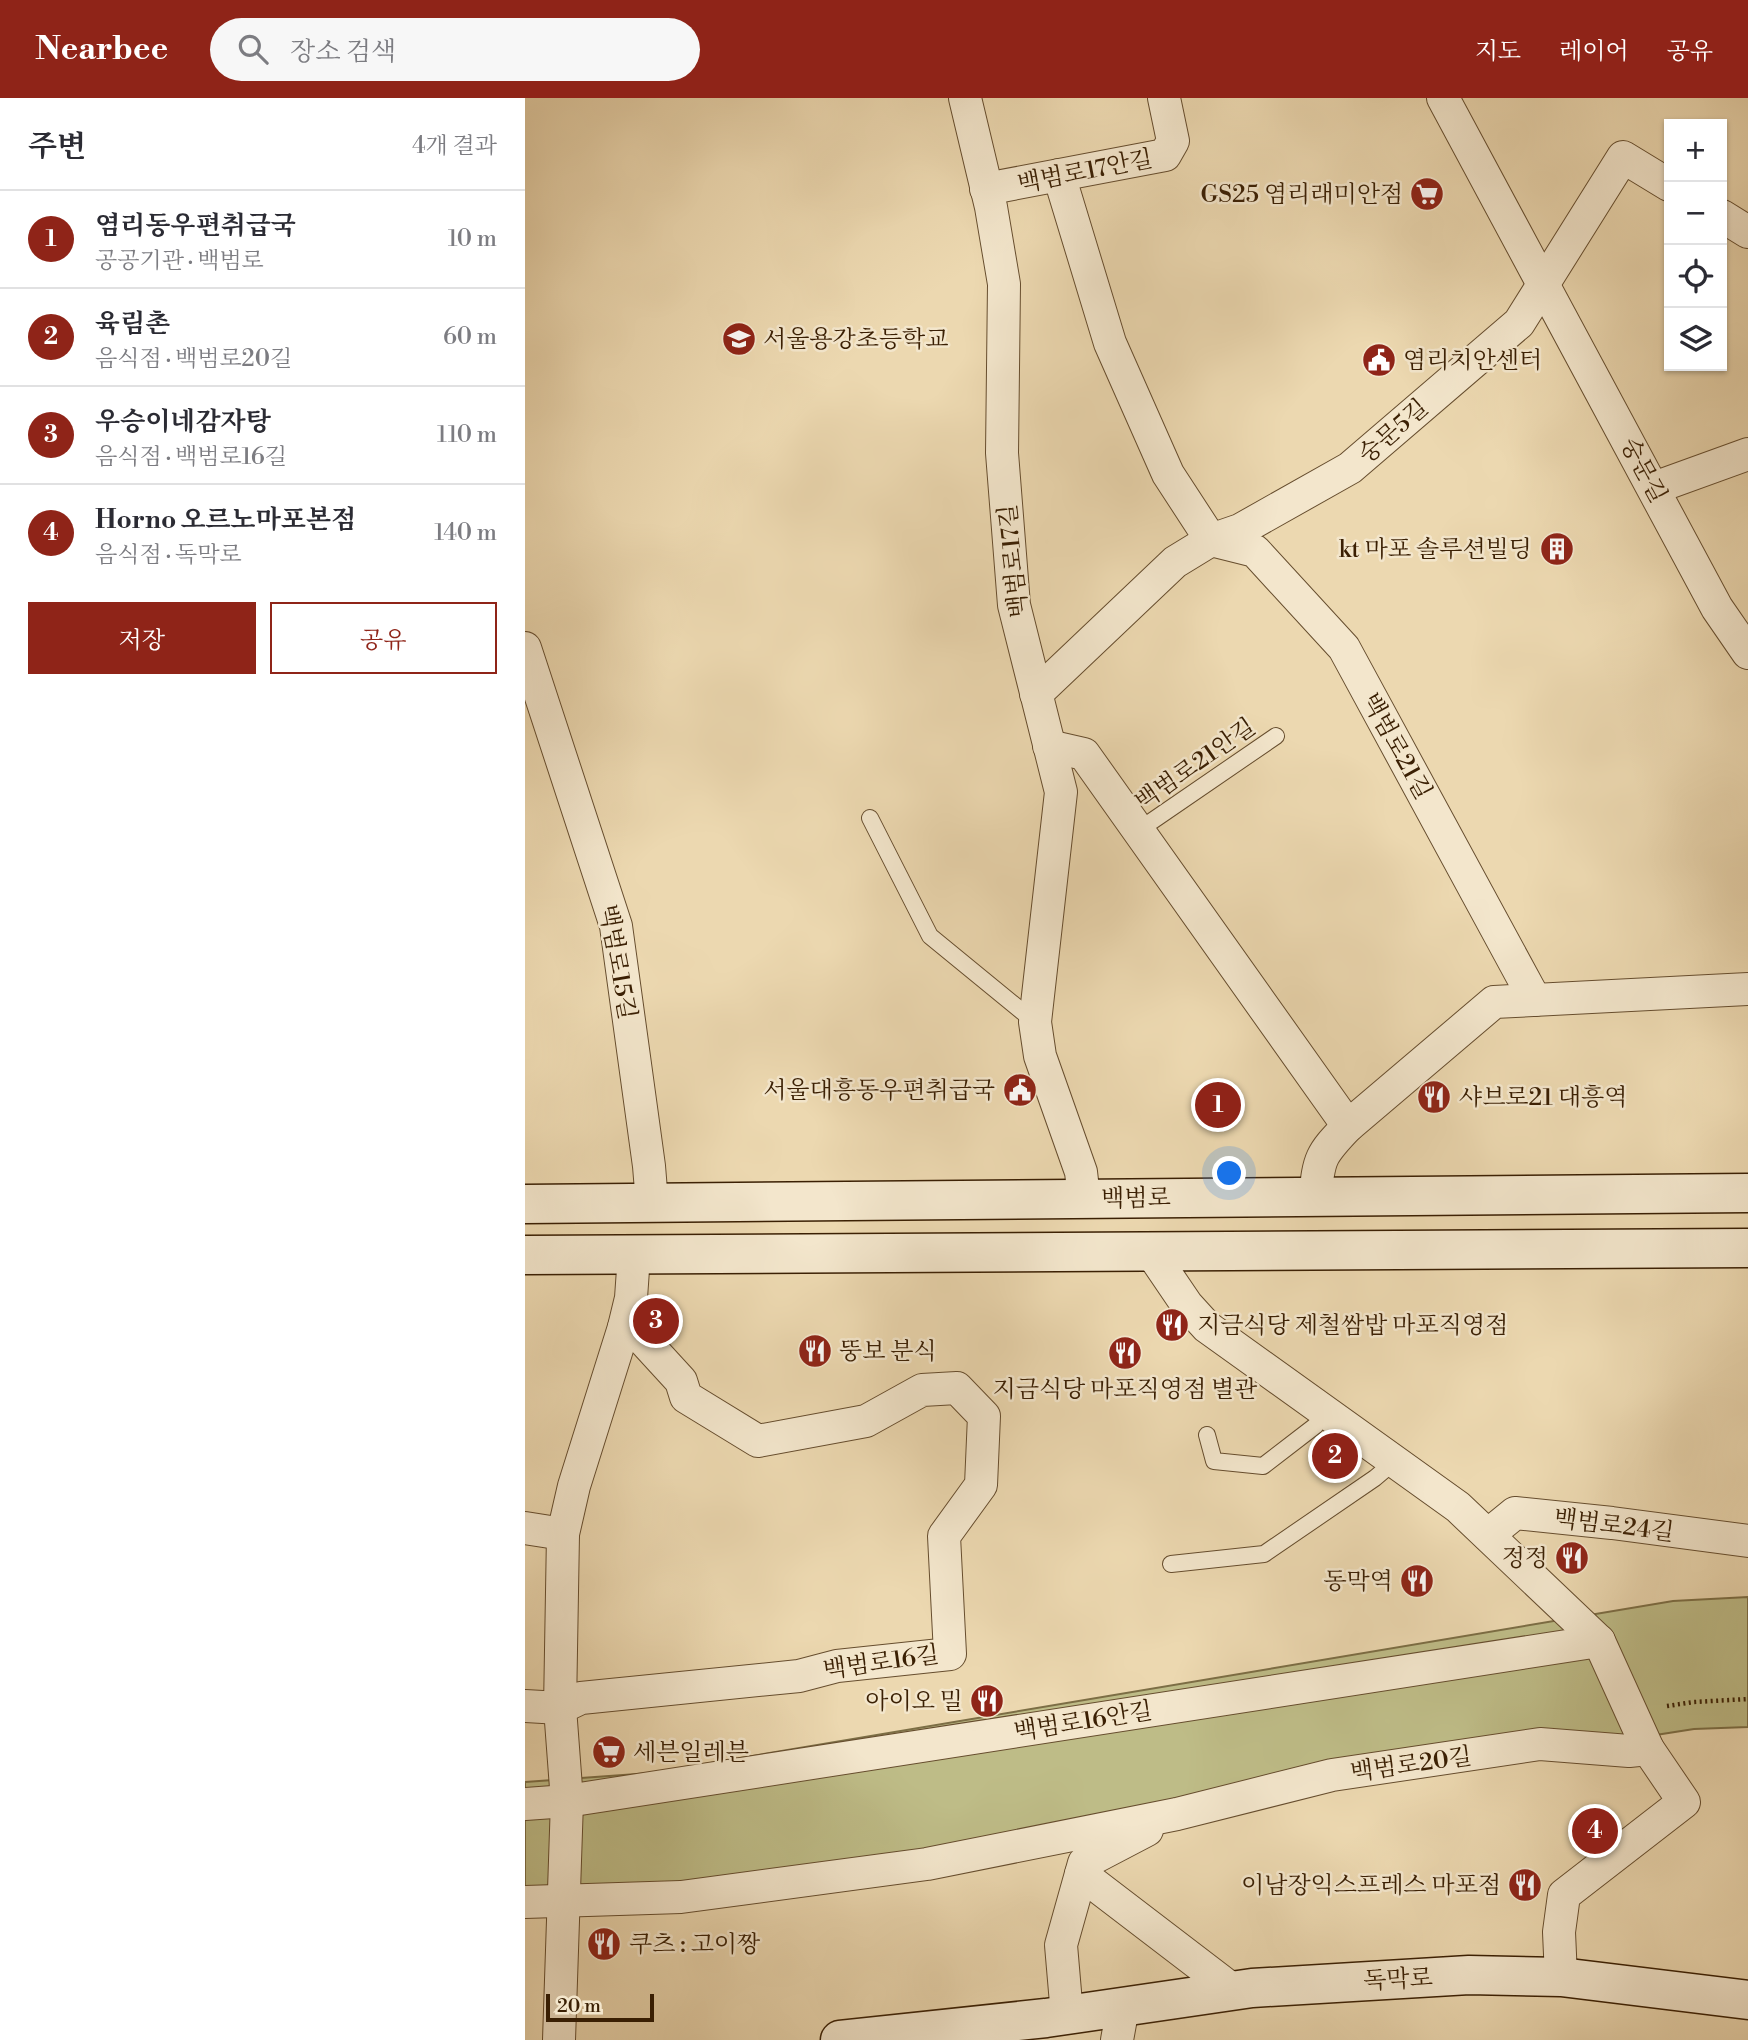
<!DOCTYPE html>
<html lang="ko">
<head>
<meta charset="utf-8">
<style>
	:root { --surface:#fff; --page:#f7f7f7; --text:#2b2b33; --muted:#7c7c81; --line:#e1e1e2; --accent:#8f2418 }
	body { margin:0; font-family:"Libre Bodoni","Noto Serif KR",serif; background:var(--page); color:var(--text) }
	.controls { position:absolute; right:21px; top:21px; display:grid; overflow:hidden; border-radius:0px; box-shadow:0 2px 5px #0004 }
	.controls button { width:63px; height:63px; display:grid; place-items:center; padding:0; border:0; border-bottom:2px solid var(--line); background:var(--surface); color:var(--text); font:35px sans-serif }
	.scale { position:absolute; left:21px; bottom:18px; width:108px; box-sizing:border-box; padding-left:7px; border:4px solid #3a1f03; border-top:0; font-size:19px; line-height:24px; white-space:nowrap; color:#3a1f03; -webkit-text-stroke:5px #f3e6cc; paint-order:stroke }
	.you { position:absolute; left:705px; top:1076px; width:24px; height:24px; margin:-18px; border:5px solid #fff; border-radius:50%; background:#1a73e8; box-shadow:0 0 0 10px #1a73e833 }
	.badge { display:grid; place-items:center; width:46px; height:46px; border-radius:50%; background:var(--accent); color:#fff; font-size:23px; font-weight:700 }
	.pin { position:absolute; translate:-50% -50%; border:4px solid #fff; box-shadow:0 2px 7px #0006 }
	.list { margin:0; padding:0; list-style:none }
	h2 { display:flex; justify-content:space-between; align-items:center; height:91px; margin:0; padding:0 28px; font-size:30px }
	h2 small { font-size:23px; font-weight:400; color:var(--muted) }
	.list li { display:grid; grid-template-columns:46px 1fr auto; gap:21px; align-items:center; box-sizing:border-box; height:98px; padding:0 28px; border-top:2px solid var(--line) }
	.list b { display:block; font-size:26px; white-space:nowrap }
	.list p { margin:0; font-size:23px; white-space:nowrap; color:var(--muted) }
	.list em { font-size:23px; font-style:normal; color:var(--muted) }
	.actions { display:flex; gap:14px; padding:21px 28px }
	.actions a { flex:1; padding:16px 0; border:2px solid var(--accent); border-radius:0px; text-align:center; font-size:24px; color:var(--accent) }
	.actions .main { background:var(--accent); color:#fff }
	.icon { flex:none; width:38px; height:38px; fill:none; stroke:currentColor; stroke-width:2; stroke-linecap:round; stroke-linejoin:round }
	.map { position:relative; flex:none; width:1223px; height:1942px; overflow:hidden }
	header { display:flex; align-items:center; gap:42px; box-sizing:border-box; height:98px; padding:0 35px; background:var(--accent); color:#fff }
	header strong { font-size:33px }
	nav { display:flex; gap:38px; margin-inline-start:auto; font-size:24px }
	.search { width:490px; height:63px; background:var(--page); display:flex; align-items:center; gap:18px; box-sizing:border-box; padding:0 24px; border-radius:38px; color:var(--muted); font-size:26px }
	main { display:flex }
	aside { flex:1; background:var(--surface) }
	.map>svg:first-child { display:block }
	.green { fill:#bebc87; stroke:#7c6e45; stroke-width:2 }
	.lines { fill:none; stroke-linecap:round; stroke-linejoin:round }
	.lane-casing { stroke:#664d2e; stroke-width:18 }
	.street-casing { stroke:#664d2e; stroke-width:34 }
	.secondary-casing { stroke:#3a1f03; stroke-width:41 }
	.path { stroke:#3a1f03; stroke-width:4.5; stroke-dasharray:2 3.5; stroke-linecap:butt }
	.lane { stroke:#f3e6cc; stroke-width:16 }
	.street { stroke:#f3e6cc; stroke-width:32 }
	.secondary { stroke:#f3e6cc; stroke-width:38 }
	.labels { text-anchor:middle; stroke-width:5; stroke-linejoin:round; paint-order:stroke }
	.street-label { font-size:24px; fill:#3a1f03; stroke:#f3e6cc }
	.poi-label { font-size:24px; fill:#3a1f03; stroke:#f3e6cc; text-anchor:end }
</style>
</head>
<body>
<header>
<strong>Nearbee</strong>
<div class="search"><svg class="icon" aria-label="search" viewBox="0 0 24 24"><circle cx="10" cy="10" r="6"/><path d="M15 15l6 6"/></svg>장소 검색</div>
<nav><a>지도</a><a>레이어</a><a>공유</a></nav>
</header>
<main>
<aside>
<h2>주변<small>4개 결과</small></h2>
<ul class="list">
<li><span class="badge">1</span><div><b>염리동우편취급국</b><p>공공기관 · 백범로</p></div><em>10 m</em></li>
<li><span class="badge">2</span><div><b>육림촌</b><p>음식점 · 백범로20길</p></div><em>60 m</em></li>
<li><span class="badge">3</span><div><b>우승이네감자탕</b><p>음식점 · 백범로16길</p></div><em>110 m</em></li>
<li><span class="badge">4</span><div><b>Horno 오르노마포본점</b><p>음식점 · 독막로</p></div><em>140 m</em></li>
</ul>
<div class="actions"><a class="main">저장</a><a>공유</a></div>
</aside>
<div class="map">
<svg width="1223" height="1942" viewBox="0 0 1223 1942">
	<rect width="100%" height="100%" fill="#ecd8b0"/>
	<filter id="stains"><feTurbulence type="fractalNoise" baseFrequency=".00286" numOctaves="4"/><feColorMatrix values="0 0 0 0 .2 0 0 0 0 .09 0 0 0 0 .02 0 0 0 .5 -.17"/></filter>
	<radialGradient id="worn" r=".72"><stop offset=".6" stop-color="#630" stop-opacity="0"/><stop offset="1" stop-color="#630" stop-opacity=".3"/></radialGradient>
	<!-- green -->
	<polygon class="green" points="1223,1499 1223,1629 1169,1631 160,1789 0,1805 0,1684 126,1675 1148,1503"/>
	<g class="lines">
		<!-- lane casing -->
		<g class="lane-casing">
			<g id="lane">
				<polyline points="345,720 405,838 510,924"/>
				<polyline points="614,732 751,638"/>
				<polyline points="682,1337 689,1363 738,1368 790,1328 801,1314"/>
				<polyline points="646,1466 739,1456 850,1380 870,1363"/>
			</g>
		</g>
		<!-- street casing -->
		<g class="street-casing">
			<g id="street">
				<polyline points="440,0 466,109 479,186 477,355 489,507 536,694 510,924 515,958 556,1074 559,1100"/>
				<polyline points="918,0 1192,510 1223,555"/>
				<polyline points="534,77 585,245 643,376 686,442"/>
				<polyline points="461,91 640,57 648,43 639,0"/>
				<polyline points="1197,118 1223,134"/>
				<polyline points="1129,390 1223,356"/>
				<polyline points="686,442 730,453 819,550 1010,902"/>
				<polyline points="0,550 91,828 124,1068 127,1105"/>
				<polyline points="511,596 650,464 686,442 715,432 825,370 994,225 1098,59 1144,87"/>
				<polyline points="524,648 559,656 823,1028"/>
				<path d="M790,1099C794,1060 795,1057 823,1028L969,904L1223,891"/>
				<polyline points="626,1154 662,1207 682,1229 933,1409 1074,1543 1123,1651 1159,1704 1039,1797 1034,1834 1036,1879"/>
				<polyline points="0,1430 38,1436"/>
				<polyline points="963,1437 990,1415 1087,1425 1223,1443"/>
				<polyline points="0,1608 35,1610 56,1600 274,1578 312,1568 425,1556 419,1438 456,1387 459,1318 432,1290 397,1292 341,1323 233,1343 161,1299 156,1283 112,1235 99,1229"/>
				<polyline points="0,1706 42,1703 1074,1543"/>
				<polyline points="556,1776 709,1893"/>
				<polyline points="0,1804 156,1799 402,1766 652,1716 807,1677 1015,1646 1104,1653 1123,1651"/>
				<polyline points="542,1917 536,1847 559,1765 622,1732"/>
				<polyline points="34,1942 42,1703 35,1610 38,1436 49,1388 99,1229 106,1200 109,1157"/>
				<polyline points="592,1942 598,1909"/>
			</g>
		</g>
		<!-- secondary casing -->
		<g class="secondary-casing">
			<g id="secondary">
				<polyline points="0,1106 1223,1095"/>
				<polyline points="0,1157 1223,1150"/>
				<polyline points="315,1942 521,1920 727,1890 944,1877 1036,1879 1223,1902"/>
			</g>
		</g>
		<!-- path -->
		<polyline class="path" points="1142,1608 1169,1604 1223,1601"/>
		<!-- lane -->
		<use href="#lane" class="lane"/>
		<!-- street -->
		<use href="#street" class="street"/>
		<!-- secondary -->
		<use href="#secondary" class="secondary"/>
	</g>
	<!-- icons -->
	<defs>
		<g id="supermarket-disc" transform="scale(1.75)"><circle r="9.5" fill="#8f2418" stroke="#f3e6cc"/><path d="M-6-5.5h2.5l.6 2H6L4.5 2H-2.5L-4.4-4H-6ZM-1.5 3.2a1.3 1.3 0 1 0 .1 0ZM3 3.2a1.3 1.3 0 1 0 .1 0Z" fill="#fff"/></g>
		<g id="school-disc" transform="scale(1.75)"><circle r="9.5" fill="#8f2418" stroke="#f3e6cc"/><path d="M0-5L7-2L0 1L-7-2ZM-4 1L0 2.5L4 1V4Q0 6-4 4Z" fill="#fff"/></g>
		<g id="civic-disc" transform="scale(1.75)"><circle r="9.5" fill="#8f2418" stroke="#f3e6cc"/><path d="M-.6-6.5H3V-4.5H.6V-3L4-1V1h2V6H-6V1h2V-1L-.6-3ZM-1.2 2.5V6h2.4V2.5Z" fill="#fff"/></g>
		<g id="building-disc" transform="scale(1.75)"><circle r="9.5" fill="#8f2418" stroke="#f3e6cc"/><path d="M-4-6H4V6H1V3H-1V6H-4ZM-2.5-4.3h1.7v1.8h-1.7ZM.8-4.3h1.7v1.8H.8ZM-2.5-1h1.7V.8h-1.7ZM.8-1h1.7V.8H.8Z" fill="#fff"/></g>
		<g id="restaurant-disc" transform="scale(1.75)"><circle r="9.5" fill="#8f2418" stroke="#f3e6cc"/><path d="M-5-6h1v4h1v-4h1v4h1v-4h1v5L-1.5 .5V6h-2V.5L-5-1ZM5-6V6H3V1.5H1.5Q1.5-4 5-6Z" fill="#fff"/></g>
	</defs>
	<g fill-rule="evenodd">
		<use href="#supermarket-disc" x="902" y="96"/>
		<use href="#school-disc" x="214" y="241"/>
		<use href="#civic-disc" x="854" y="262"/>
		<use href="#building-disc" x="1032" y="451"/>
		<use href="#civic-disc" x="495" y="992"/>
		<use href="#restaurant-disc" x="909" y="999"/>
		<use href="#restaurant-disc" x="647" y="1227"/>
		<use href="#restaurant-disc" x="290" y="1253"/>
		<use href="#restaurant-disc" x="600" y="1255"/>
		<use href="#restaurant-disc" x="1047" y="1460"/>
		<use href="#restaurant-disc" x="892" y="1483"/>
		<use href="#restaurant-disc" x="462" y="1603"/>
		<use href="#supermarket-disc" x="84" y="1654"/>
		<use href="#restaurant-disc" x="1000" y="1787"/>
		<use href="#restaurant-disc" x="79" y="1846"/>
	</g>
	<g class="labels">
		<!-- street labels -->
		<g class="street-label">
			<text transform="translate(560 73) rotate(-11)" y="8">백범로17안길</text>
			<text transform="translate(868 333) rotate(-41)" y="8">숭문5길</text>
			<text transform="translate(1119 372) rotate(62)" y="8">숭문길</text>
			<text transform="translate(488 463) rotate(-96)" y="8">백범로17길</text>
			<text transform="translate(872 648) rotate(61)" y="8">백범로21길</text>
			<text transform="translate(670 666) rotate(-35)" y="8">백범로21안길</text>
			<text transform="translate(93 864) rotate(80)" y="8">백범로15길</text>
			<text transform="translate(611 1100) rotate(-1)" y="8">백범로</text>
			<text transform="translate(1089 1427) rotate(7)" y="8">백범로24길</text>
			<text transform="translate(356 1564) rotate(-8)" y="8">백범로16길</text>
			<text transform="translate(558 1623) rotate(-9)" y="8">백범로16안길</text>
			<text transform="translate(886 1666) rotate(-8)" y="8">백범로20길</text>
			<text transform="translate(873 1881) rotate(-3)" y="8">독막로</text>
		</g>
		<!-- poi labels -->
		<g class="poi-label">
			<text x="878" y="104">GS25 염리래미안점</text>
			<text x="238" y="249" text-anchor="start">서울용강초등학교</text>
			<text x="878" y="270" text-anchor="start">염리치안센터</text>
			<text x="1007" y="459">kt 마포 솔루션빌딩</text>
			<text x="470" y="1000">서울대흥동우편취급국</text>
			<text x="934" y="1007" text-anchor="start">샤브로21 대흥역</text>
			<text x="672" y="1235" text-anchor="start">지금식당 제철쌈밥 마포직영점</text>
			<text x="314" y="1261" text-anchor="start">뚱보 분식</text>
			<text x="600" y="1299" text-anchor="middle">지금식당 마포직영점 별관</text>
			<text x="1023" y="1468">정정</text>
			<text x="868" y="1491">동막역</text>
			<text x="438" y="1611">아이오 밀</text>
			<text x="108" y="1662" text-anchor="start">세븐일레븐</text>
			<text x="976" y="1795">이남장익스프레스 마포점</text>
			<text x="104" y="1854" text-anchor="start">쿠츠 : 고이짱</text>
		</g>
	</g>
	<rect width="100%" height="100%" filter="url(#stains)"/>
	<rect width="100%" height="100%" fill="url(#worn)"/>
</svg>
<div class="controls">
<button>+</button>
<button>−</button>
<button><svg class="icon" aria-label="locate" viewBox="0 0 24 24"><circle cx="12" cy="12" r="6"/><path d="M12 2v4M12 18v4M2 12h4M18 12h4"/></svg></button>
<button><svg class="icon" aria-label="layers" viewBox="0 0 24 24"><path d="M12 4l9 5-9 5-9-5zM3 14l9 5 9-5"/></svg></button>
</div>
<div class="scale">20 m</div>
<div class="you"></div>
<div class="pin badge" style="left:693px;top:1007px">1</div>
<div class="pin badge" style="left:810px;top:1358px">2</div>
<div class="pin badge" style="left:131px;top:1223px">3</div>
<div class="pin badge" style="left:1070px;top:1733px">4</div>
</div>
</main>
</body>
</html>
